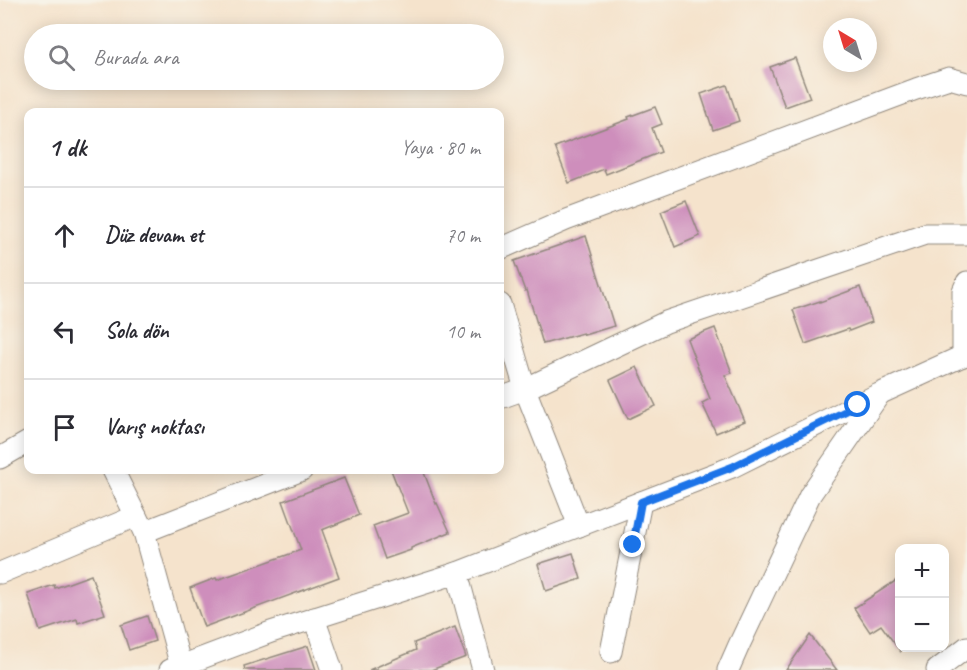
<!DOCTYPE html>
<html lang="tr">
<head>
<meta charset="utf-8">
<style>
	:root { --surface:#fff; --page:#f2f2f3; --text:#2b2b33; --muted:#7c7c81; --line:#e1e1e2 }
	body { margin:0; font-family:Caveat,sans-serif; background:var(--page); color:var(--text) }
	.controls { position:absolute; right:18px; bottom:18px; display:grid; overflow:hidden; border-radius:12px; box-shadow:0 3px 15px #0003 }
	.controls button { width:54px; height:54px; display:grid; place-items:center; padding:0; border:0; border-bottom:2px solid var(--line); background:var(--surface); color:var(--text); font:30px sans-serif }
	.compass { position:absolute; left:823px; top:18px; width:54px; height:54px; border-radius:50%; background:var(--surface); box-shadow:0 3px 15px #0003; rotate:322deg }
	.stop { position:absolute; width:18px; height:18px; margin:-14px; border:4px solid #1a73e8; border-radius:50%; background:#fff }
	.stop.end { background:#1a73e8; border-color:#fff; box-shadow:0 2px 6px #0008 }
	.list { margin:0; padding:0; list-style:none }
	h2 { display:flex; justify-content:space-between; align-items:center; height:78px; margin:0; padding:0 24px; font-size:26px }
	h2 small { font-size:20px; font-weight:400; color:var(--muted) }
	.list li { display:grid; grid-template-columns:39px 1fr auto; gap:18px; align-items:center; box-sizing:border-box; height:96px; padding:0 24px; border-top:2px solid var(--line) }
	.list b { display:block; font-size:22px; white-space:nowrap }
	.list em { font-size:20px; font-style:normal; color:var(--muted) }
	.icon { flex:none; width:33px; height:33px; fill:none; stroke:currentColor; stroke-width:2; stroke-linecap:round; stroke-linejoin:round }
	.map { position:relative; flex:none; width:967px; height:670px; overflow:hidden }
	.search { position:absolute; background:var(--surface); box-shadow:0 3px 15px #0003; left:24px; top:24px; width:480px; height:66px; display:flex; align-items:center; gap:15px; box-sizing:border-box; padding:0 21px; border-radius:33px; color:var(--muted); font-size:22px }
	.panel { position:absolute; background:var(--surface); box-shadow:0 3px 15px #0003; left:24px; top:108px; width:480px; height:366px; border-radius:12px }
	.map>svg:first-child { display:block }
	.building { fill:#ce8ebc }
	.lines { fill:none; stroke-linecap:round; stroke-linejoin:round }
	.minor-casing { stroke:#90877c; stroke-width:23 }
	.minor { stroke:#fff; stroke-width:21 }
	.route { stroke:#1a73e8; stroke-width:8 }
</style>
</head>
<body>
<div class="map">
<svg width="967" height="670" viewBox="0 0 967 670">
	<rect width="100%" height="100%" fill="#f7f3e8"/>
	<filter id="ink" filterUnits="userSpaceOnUse"><feTurbulence type="fractalNoise" baseFrequency=".0167" numOctaves="2"/><feDisplacementMap in="SourceGraphic" scale="12" xChannelSelector="R" yChannelSelector="G"/><feConvolveMatrix kernelMatrix="1 2 1 2 8 2 1 2 1" color-interpolation-filters="sRGB"/></filter>
	<filter id="wash" filterUnits="userSpaceOnUse"><feTurbulence type="fractalNoise" baseFrequency=".008" numOctaves="4" result="noise"/><feDisplacementMap in="SourceGraphic" scale="24" xChannelSelector="R" yChannelSelector="G"/><feGaussianBlur stdDeviation="1.35" result="paint"/><feColorMatrix in="noise" values="0 0 0 0 0 0 0 0 0 0 0 0 0 0 0 0 0 1.4 0 .05"/><feComposite in="paint" operator="in"/></filter>
	<g filter="url(#wash)">
		<rect width="100%" height="100%" fill="#f5e3cc"/>
		<g id="blocks">
			<!-- building -->
			<g class="building">
				<polygon points="795,58 810,98 785,107 770,67"/>
				<polygon points="727,85 739,121 713,130 701,94"/>
				<polygon points="655,107 662,124 652,128 661,152 606,174 604,169 569,183 555,147 629,119 628,117"/>
				<polygon points="686,201 700,236 675,247 661,211"/>
				<polygon points="586,236 614,326 584,335 583,333 543,344 527,290 525,291 514,261"/>
				<polygon points="860,287 872,322 849,331 848,329 805,344 793,310 820,301 820,302"/>
				<polygon points="715,328 732,373 725,375 745,421 716,433 702,403 710,399 687,339"/>
				<polygon points="637,367 656,406 628,419 610,380"/>
				<polygon points="391,470 423,470 436,504 437,503 450,532 411,548 411,550 385,559 373,526 408,513"/>
				<polygon points="344,478 359,515 322,530 339,577 204,627 190,588 216,578 217,580 301,550 283,501"/>
				<polygon points="573,553 581,579 546,591 538,564"/>
				<polygon points="91,575 105,614 78,623 77,619 40,631 28,594 54,585 55,588"/>
				<polygon points="900,578 900,651 881,625 870,632 854,608"/>
				<polygon points="147,616 155,641 129,650 121,625"/>
				<polygon points="455,627 466,657 431,670 369,670 416,650 414,643"/>
				<polygon points="810,635 837,670 786,670"/>
				<polygon points="308,646 316,670 245,670 244,666"/>
			</g>
		</g>
	</g>
	<g filter="url(#ink)">
		<use href="#blocks" fill-opacity="0" stroke="#90877c" stroke-width="1.5"/>
		<g class="lines">
			<!-- minor casing -->
			<g class="minor-casing">
				<g id="minor">
					<polyline points="500,249 566,220 916,89 949,78 967,83"/>
					<polyline points="500,304 525,389 579,526"/>
					<polyline points="963,356 963,291 967,282"/>
					<polyline points="500,398 525,389 666,322 925,234 967,234"/>
					<polyline points="0,458 28,442"/>
					<polyline points="113,470 144,532 182,670"/>
					<polyline points="144,532 302,470"/>
					<polyline points="0,573 136,516"/>
					<polyline points="457,573 483,670"/>
					<polyline points="314,618 332,670"/>
					<polyline points="611,652 641,502"/>
					<polyline points="170,670 271,632 457,573 732,467 879,394 967,354"/>
					<polyline points="728,670 739,645 810,495 879,395"/>
					<polyline points="937,670 967,647"/>
				</g>
			</g>
			<!-- minor -->
			<use href="#minor" class="minor"/>
		</g>
	</g>
	<g class="lines" filter="url(#ink)">
		<!-- route -->
		<polyline class="route" points="633,545 641,502 732,467 858,405"/>
	</g>
</svg>
<div class="controls">
<button>+</button>
<button>−</button>
</div>
<svg class="compass" viewBox="-18 -18 36 36"><path d="M0-13l5 13h-10z" fill="#e53935"/><path d="M0 13l5-13h-10z" fill="#7c7c81"/></svg>
<div class="stop" style="left:858px;top:405px"></div>
<div class="stop end" style="left:633px;top:545px"></div>
<div class="search"><svg class="icon" aria-label="search" viewBox="0 0 24 24"><circle cx="10" cy="10" r="6"/><path d="M15 15l6 6"/></svg>Burada ara</div>
<section class="panel">
<h2>1 dk<small>Yaya · 80 m</small></h2>
<ul class="list">
<li><svg class="icon" aria-label="ahead" viewBox="0 0 24 24"><path d="M12 20V5M6 11l6-6 6 6"/></svg><div><b>Düz devam et</b></div><em>70 m</em></li>
<li><svg class="icon" aria-label="left" viewBox="0 0 24 24"><path d="M17 20v-9H6M10 6l-5 5 5 5"/></svg><div><b>Sola dön</b></div><em>10 m</em></li>
<li><svg class="icon" aria-label="arrive" viewBox="0 0 24 24"><path d="M6 21V4h12l-3 4 3 4H6"/></svg><div><b>Varış noktası</b></div></li>
</ul>
</section>
</div>
</body>
</html>
